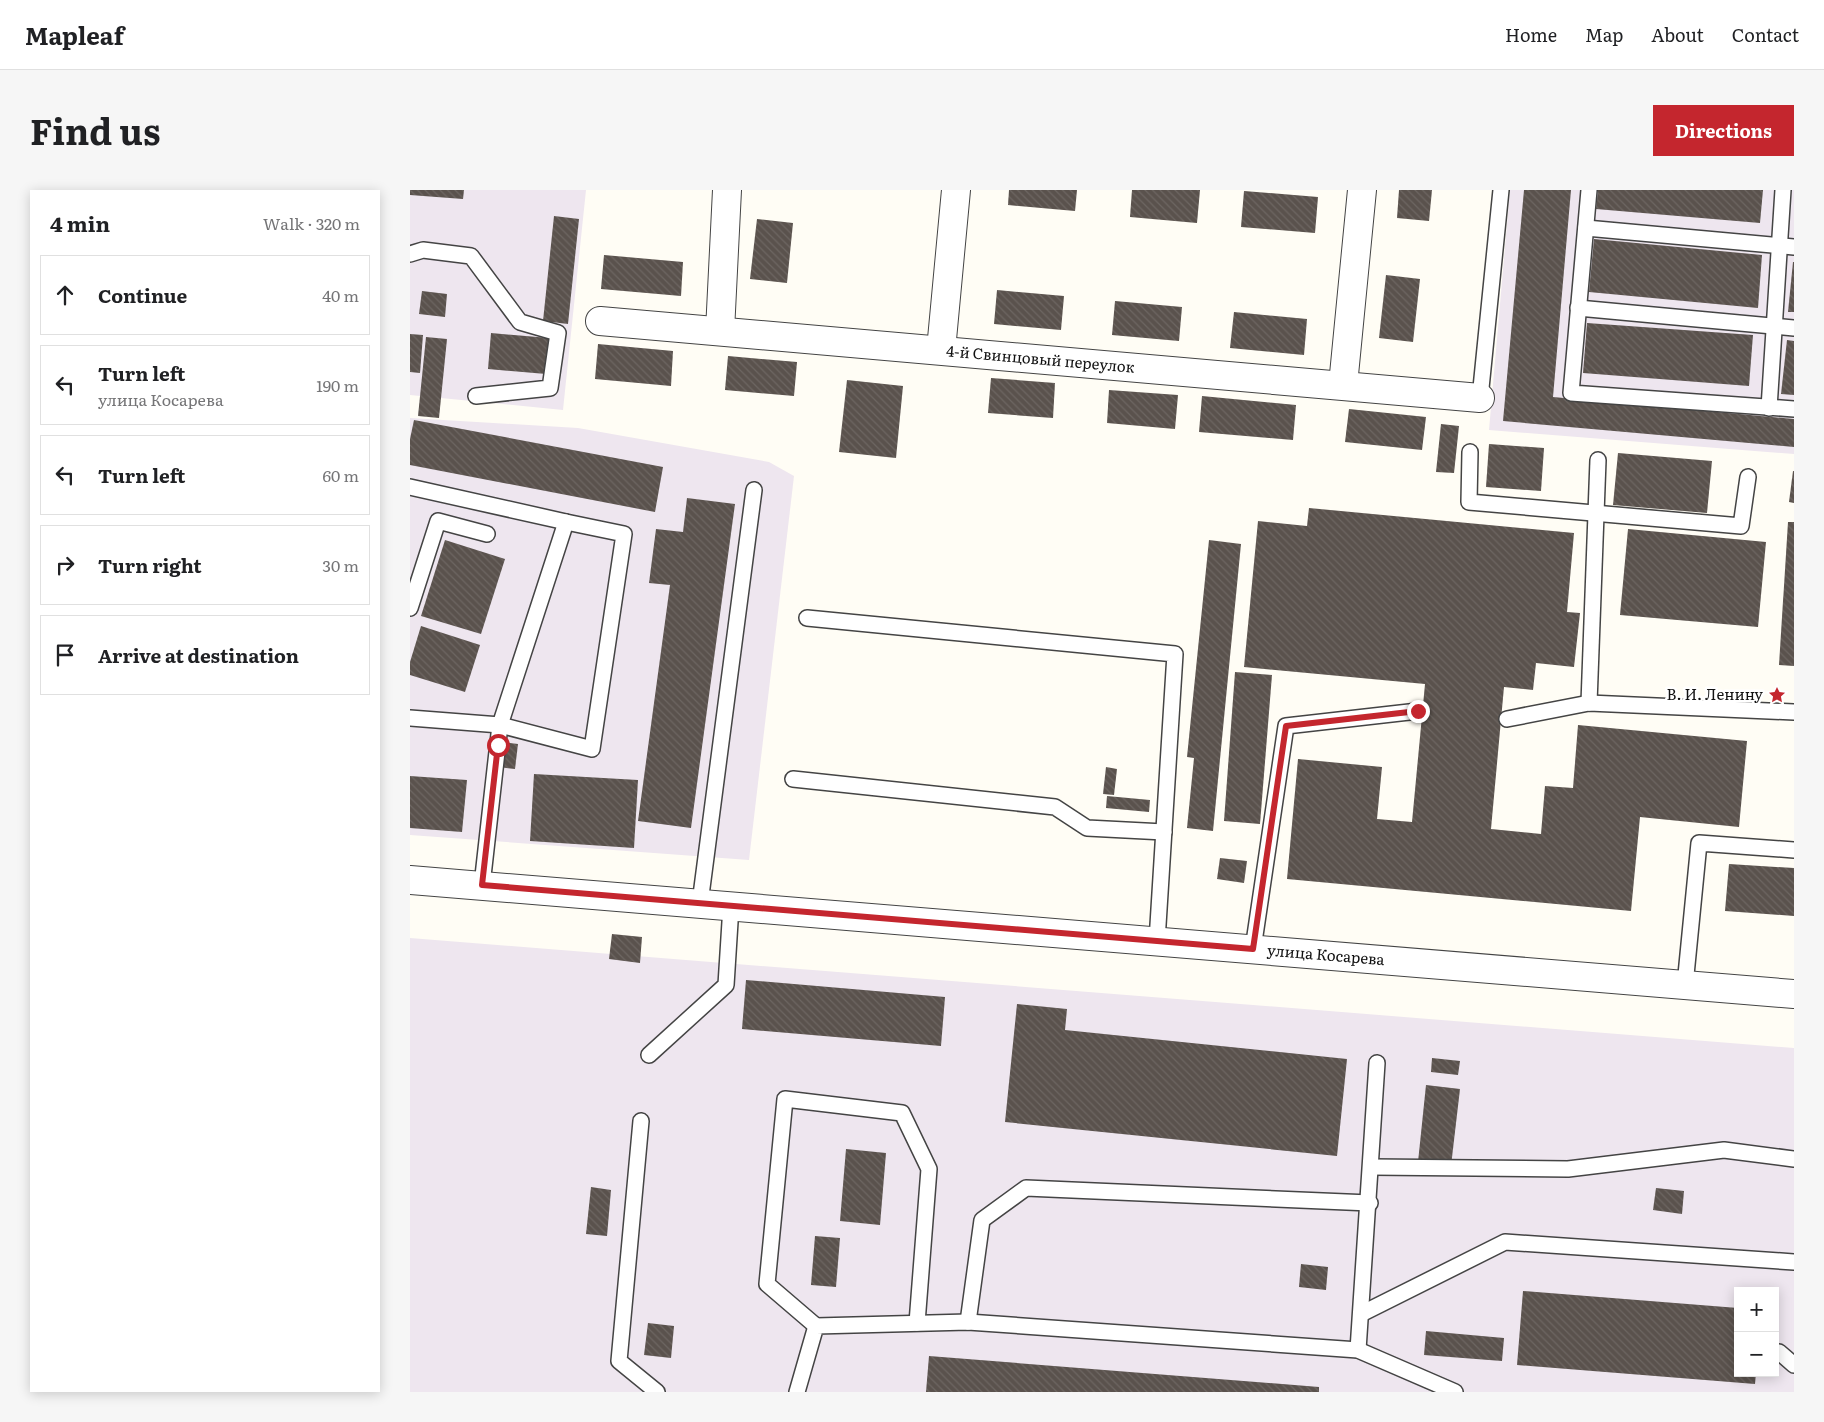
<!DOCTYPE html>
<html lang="en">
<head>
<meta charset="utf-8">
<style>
	:root { --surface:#fff; --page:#f6f6f6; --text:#202124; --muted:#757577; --line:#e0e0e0; --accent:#c4262e }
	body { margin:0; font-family:Literata,serif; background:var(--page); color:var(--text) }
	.controls { position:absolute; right:15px; bottom:15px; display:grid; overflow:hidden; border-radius:0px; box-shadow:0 2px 12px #0003 }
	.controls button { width:45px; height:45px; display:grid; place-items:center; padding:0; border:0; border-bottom:1px solid var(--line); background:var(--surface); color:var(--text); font:25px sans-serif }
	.stop { position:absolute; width:15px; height:15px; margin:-11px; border:4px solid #c4262e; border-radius:50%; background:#fff }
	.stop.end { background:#c4262e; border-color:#fff; box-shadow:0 1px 5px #0008 }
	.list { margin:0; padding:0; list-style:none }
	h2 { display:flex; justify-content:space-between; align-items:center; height:65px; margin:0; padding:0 20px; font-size:21px }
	h2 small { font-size:16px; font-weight:400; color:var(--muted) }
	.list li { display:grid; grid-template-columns:32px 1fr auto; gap:15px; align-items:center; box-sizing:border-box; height:80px; margin:0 10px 10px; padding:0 10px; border:1px solid var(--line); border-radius:0px }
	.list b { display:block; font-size:19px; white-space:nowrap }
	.list p { margin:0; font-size:16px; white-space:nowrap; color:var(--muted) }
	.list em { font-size:16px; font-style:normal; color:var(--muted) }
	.icon { flex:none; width:28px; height:28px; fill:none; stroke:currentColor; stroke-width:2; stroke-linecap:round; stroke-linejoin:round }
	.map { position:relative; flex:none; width:1384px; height:1202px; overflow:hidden; border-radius:0px }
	header { display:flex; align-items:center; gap:30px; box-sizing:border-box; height:70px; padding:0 25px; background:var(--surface); border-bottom:1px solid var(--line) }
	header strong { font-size:24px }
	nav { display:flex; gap:28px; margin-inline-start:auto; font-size:18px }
	.intro { display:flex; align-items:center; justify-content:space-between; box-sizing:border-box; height:120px; padding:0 30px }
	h1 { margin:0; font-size:35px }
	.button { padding:12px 22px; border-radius:0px; background:var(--accent); color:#fff; font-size:18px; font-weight:700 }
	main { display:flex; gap:30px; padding:0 30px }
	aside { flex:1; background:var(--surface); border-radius:0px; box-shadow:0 2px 12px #0003 }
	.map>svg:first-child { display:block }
	.industrial { fill:#eee6ef; fill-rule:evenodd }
	.building { fill:url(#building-back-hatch) }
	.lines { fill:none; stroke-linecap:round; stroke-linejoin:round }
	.service-casing { stroke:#444; stroke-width:18 }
	.minor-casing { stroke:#444; stroke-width:30 }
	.tertiary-casing { stroke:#444; stroke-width:30 }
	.service { stroke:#fff; stroke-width:15 }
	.minor { stroke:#fff; stroke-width:28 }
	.tertiary { stroke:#fff; stroke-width:28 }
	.route { stroke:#c4262e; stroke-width:6 }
	.labels { text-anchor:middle; stroke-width:5; stroke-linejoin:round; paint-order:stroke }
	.street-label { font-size:15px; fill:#111; stroke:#fff }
	.poi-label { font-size:15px; fill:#111; stroke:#fff; text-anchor:end }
</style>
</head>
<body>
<header>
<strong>Mapleaf</strong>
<nav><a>Home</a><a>Map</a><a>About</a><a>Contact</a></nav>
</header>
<div class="intro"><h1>Find us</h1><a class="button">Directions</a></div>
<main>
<aside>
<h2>4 min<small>Walk · 320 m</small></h2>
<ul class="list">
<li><svg class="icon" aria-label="ahead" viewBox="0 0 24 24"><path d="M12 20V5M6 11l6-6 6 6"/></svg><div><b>Continue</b></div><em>40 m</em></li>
<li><svg class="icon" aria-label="left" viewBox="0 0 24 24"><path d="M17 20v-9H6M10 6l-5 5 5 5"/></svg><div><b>Turn left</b><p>улица Косарева</p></div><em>190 m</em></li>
<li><svg class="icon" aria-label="left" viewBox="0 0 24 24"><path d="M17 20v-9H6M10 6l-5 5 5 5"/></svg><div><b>Turn left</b></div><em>60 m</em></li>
<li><svg class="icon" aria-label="right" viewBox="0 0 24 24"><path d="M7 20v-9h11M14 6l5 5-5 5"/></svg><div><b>Turn right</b></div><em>30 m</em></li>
<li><svg class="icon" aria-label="arrive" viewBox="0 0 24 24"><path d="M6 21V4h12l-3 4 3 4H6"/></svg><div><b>Arrive at destination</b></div></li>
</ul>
</aside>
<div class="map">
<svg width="1384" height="1202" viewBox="0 0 1384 1202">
	<defs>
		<pattern id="building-back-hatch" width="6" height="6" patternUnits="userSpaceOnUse" patternTransform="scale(1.25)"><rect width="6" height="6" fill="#5a524d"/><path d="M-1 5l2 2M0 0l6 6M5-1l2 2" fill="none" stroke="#6d6662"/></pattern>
	</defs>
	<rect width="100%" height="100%" fill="#fffdf5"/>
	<!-- industrial -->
	<g class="industrial">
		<polygon points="0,0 176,0 153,220 0,205"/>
		<polygon points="1100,0 1384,0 1384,264 1079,240"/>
		<polygon points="0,228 168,238 359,272 384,286 339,670 0,645"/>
		<path d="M0,748L1384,858V1202H0ZM1328,1101H1365V1183H1328Z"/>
	</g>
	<!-- building -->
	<g class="building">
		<polygon points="0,0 54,0 53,9 0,5"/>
		<polygon points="599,0 667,0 665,21 598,15"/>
		<polygon points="722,0 790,0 787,33 720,27"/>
		<polygon points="989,0 1022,0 1019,31 987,28"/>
		<polygon points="1114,0 1161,0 1143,207 1384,229 1384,257 1093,231"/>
		<polygon points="1188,0 1353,0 1350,33 1186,19"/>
		<polygon points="834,1 908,7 905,43 831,37"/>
		<polygon points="144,26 169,29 158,134 133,131"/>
		<polygon points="347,29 383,33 377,93 340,89"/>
		<polygon points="1184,49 1352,65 1348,118 1179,102"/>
		<polygon points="194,65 273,72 271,106 191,99"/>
		<polygon points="1383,72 1384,72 1384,122 1378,122"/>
		<polygon points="976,85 1010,89 1003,152 969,148"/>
		<polygon points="587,100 654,106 651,140 584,134"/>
		<polygon points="12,101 37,104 35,127 9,124"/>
		<polygon points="705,111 772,117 769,151 702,145"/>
		<polygon points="824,122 897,129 894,165 820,158"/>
		<polygon points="1177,133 1343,145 1339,196 1173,183"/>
		<polygon points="81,143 139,148 136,184 78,179"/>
		<polygon points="0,144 13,145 10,183 0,182"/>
		<polygon points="16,147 37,149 29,228 8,226"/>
		<polygon points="1377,150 1384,151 1384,205 1371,204"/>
		<polygon points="188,154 263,161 261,196 185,189"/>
		<polygon points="318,166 387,172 384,206 315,200"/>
		<polygon points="581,188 645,193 643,228 578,223"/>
		<polygon points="437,190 493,196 486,268 429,262"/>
		<polygon points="699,200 768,205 765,239 697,233"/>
		<polygon points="792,206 886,215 883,250 789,242"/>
		<polygon points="939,219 1016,227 1012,260 935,252"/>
		<polygon points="4,230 253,277 245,322 0,275 0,249"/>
		<polygon points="1031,234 1049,236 1044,283 1026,282"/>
		<polygon points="1079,254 1134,258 1131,301 1076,297"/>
		<polygon points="1208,263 1302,271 1297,323 1203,315"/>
		<polygon points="1383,281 1384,281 1384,313 1379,312"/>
		<polygon points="277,308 325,314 281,638 228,631 260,395 239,393 246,339 273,342"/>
		<polygon points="899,318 1164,343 1157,422 1170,423 1164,477 1126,473 1123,500 1094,497 1081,639 1131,644 1135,596 1163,598 1168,535 1337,551 1329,637 1230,627 1221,721 877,689 888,569 972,577 967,629 1002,632 1015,494 834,477 848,331 897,336"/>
		<polygon points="1378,332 1384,332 1384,476 1369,475"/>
		<polygon points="1218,339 1356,352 1348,437 1210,425"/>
		<polygon points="35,350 95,369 71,444 11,426"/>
		<polygon points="799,350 831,354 803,641 777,638 784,568 777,567"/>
		<polygon points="11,436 70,455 55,502 0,485 0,472"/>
		<polygon points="825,482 862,485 850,634 814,631"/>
		<polygon points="92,552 108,554 105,579 89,577"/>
		<polygon points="696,577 707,579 704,605 693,604"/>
		<polygon points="124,584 228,590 224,658 120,651"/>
		<polygon points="0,586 57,590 52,642 0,638"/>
		<polygon points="697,606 740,610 739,622 696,618"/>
		<polygon points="810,668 837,671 834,693 807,689"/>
		<polygon points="1319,674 1384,678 1384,726 1315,721"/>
		<polygon points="202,744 232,747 230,773 199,769"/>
		<polygon points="336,790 535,807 531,856 332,839"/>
		<polygon points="607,814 657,819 655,840 937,869 927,966 595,932"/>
		<polygon points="1022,868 1050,871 1048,885 1021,882"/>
		<polygon points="1016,895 1050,899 1041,976 1008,972"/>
		<polygon points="436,959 476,963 470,1035 430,1031"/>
		<polygon points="181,997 201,1000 197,1046 176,1044"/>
		<polygon points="1246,998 1274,1001 1272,1024 1243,1020"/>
		<polygon points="405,1046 430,1048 426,1097 401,1095"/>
		<polygon points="891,1074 918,1077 916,1100 889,1097"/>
		<polygon points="1113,1101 1328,1118 1328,1183 1346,1183 1345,1194 1107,1175"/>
		<polygon points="238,1133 264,1136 261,1168 234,1165"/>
		<polygon points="1016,1141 1094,1148 1092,1171 1014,1165"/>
		<polygon points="519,1166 909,1197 909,1202 516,1202"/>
	</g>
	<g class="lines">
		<!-- service casing -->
		<g class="service-casing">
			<g id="service">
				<polyline points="1179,0 1161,203 1384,219"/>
				<polyline points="1176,38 1384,57"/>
				<polyline points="0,64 13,60 61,66 110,132 148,143 140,198 66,206"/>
				<polyline points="1168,118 1384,138"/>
				<polyline points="1070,208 1091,0"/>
				<polyline points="1359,218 1373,0"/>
				<polyline points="1060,262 1059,312 1331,336 1338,287"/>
				<polyline points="0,297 156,332 90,535 72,695"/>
				<polyline points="0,418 28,331 77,344"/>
				<polyline points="397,428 765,464 747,751"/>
				<polyline points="1179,513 1188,270"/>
				<polyline points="0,528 90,535 182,559 214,344 156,332"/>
				<polyline points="1097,529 1179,513 1384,522"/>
				<polyline points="383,589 645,617 677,638 754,642"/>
				<polyline points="290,713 344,300"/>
				<polyline points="843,759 876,536 1008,521"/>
				<polyline points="1275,795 1289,653 1384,660"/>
				<polyline points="239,865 316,795 321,716"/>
				<polyline points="231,931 209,1171 247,1202"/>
				<polyline points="962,977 1158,979 1314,960 1384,969"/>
				<polyline points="951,1124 1095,1052 1384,1072"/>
				<polyline points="558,1132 572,1030 616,998 960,1013"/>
				<polyline points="406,1136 357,1094 375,909 492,923 519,979 507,1133"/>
				<polyline points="948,1160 967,873"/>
				<polyline points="1369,1162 1384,1175"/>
				<polyline points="387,1202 406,1136 558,1132 948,1160 1045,1202"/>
			</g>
		</g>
		<!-- minor casing -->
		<g class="minor-casing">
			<g id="minor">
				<path id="s1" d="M190,131L1070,208"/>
				<polyline points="310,141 317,0"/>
				<polyline points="531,160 546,0"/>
				<polyline points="933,195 952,0"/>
			</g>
		</g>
		<!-- tertiary casing -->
		<g class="tertiary-casing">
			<g id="tertiary">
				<path id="s2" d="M0,690L1384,804"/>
			</g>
		</g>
		<!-- service -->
		<use href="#service" class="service"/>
		<!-- minor -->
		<use href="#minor" class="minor"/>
		<!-- tertiary -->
		<use href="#tertiary" class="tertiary"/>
	</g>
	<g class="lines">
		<!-- route -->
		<polyline class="route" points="88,555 72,695 843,759 876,536 1008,521"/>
	</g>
	<!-- icons -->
	<defs>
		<g id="sight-bare" transform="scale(1.35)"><path d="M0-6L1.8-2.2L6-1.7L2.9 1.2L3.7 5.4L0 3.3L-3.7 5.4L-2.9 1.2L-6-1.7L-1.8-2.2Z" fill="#c4262e" stroke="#fff" stroke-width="2.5" paint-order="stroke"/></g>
	</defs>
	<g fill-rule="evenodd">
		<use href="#sight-bare" x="1367" y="505"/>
	</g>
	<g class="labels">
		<!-- street labels -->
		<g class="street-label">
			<text dy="5" stroke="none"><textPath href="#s1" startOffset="442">4-й Свинцовый переулок</textPath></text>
			<text dy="5" stroke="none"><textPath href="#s2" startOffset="919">улица Косарева</textPath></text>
		</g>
		<!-- poi labels -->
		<g class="poi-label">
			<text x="1353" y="510">В. И. Ленину</text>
		</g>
	</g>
</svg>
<div class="controls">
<button>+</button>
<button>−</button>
</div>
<div class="stop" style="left:88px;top:555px"></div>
<div class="stop end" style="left:1008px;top:521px"></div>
</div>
</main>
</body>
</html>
